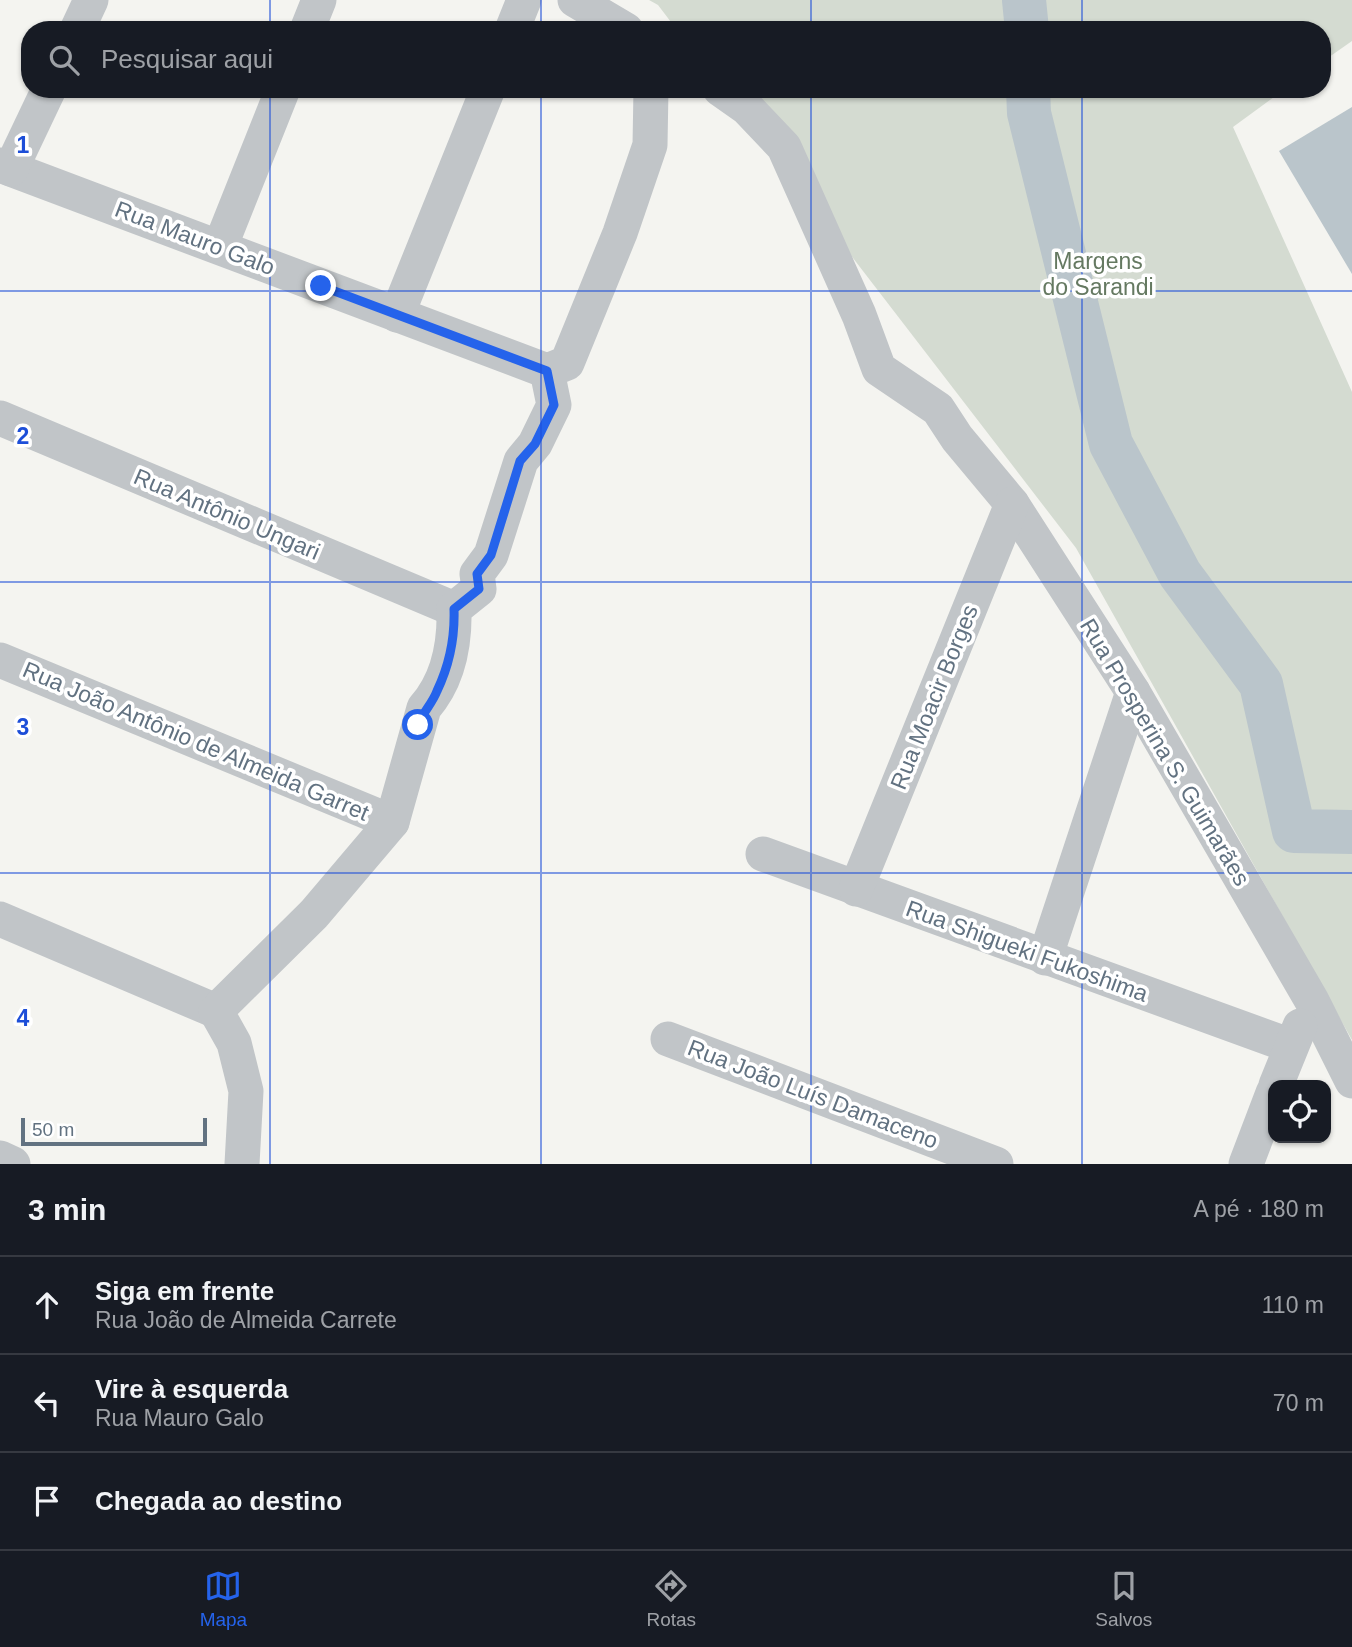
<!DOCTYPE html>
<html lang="pt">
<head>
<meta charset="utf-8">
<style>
	:root { --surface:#171b24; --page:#20242c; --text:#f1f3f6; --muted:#9ea1a6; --line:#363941; --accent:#2563eb }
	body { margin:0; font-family:Arial,sans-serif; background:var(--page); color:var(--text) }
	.controls { position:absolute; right:21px; bottom:21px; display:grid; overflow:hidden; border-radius:14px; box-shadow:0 2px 5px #0004 }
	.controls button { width:63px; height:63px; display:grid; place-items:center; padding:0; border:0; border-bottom:2px solid var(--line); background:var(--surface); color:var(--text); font:35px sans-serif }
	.scale { position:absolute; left:21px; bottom:18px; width:186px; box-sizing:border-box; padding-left:7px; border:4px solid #627281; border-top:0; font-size:19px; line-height:24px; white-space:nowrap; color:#627281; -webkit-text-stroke:5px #fff; paint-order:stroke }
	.stop { position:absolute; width:21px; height:21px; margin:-16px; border:5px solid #2563eb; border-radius:50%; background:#fff }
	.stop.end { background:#2563eb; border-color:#fff; box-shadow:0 2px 7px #0008 }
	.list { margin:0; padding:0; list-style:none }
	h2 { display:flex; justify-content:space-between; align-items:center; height:91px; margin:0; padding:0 28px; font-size:30px }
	h2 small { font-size:23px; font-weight:400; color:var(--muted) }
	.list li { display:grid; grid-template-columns:46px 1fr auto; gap:21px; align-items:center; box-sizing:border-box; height:98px; padding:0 28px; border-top:2px solid var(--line) }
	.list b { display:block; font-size:26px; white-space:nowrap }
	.list p { margin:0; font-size:23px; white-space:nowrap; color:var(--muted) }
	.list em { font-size:23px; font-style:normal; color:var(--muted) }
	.icon { flex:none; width:38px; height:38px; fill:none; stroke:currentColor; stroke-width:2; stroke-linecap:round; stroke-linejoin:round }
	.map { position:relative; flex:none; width:1352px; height:1164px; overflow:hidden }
	.search { position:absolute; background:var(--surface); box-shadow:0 2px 5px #0004; left:21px; right:21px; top:21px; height:77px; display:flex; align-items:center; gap:18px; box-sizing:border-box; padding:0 24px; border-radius:28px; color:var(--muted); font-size:26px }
	.sheet { height:385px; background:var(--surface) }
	nav { display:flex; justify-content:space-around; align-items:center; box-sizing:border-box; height:98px; border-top:2px solid var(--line); background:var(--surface); font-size:19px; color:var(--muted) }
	nav a { display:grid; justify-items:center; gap:4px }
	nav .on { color:var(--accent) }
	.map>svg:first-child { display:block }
	.green { fill:#d4dbd1 }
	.water { fill:#bac5cb }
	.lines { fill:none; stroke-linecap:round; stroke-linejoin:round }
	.river { stroke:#bac5cb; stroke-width:44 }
	.minor { stroke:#c1c5c8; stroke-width:35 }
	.route { stroke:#2563eb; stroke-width:9 }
	.grid { fill:none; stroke:#1d4ed8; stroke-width:2; stroke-opacity:0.55 }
	.labels { text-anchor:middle; stroke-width:7; stroke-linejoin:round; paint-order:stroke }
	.street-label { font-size:23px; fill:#627281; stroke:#fff }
	.park-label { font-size:23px; fill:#657961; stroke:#fff }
	.grid-label { font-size:23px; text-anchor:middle; font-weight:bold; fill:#1d4ed8; stroke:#fff; stroke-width:7; stroke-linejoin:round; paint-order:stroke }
</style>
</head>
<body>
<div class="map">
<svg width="1352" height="1164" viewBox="0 0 1352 1164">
	<rect width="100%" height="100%" fill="#f4f4f0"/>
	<!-- green -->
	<g class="green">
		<polygon points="649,0 1352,0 1352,41 1322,62 1322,30 677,30 658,5"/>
		<polygon points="723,89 1285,89 1233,127 1352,392 1352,1040 1076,548"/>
	</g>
	<!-- water -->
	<polygon class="water" points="1352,107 1352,274 1279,151"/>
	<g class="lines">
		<!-- river -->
		<g class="river">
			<polyline points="1024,0 1027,30"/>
			<polyline points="1028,89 1029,113 1111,444 1180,574 1261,684 1294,831 1352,832"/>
		</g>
		<!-- minor -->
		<g class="minor">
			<polyline points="575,0 626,30"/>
			<polyline points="77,30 91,0"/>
			<polyline points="307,30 319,0"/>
			<polyline points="512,30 524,0"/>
			<polyline points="720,89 747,108 784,147 859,315 879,369 938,409 957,438 1012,504 1133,692 1312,1001 1352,1081"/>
			<polyline points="0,165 547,371"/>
			<polyline points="11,169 49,89"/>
			<polyline points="220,247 283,89"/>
			<polyline points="397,315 488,89"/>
			<polyline points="0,418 454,609"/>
			<polyline points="0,660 392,822"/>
			<polyline points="763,854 1291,1046"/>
			<polyline points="856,889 1012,504"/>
			<polyline points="0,919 216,1011"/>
			<polyline points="1045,958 1133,692"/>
			<polyline points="668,1039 996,1164"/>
			<polyline points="1276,1085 1300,1026"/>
			<polyline points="0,1158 13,1164"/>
			<path d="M242,1164L246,1091L234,1043L216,1011L314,914L392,822L424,708C448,681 455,645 454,609L479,589L477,574L491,555L521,461L535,444L554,405L547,371L567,363L620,233L650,145L651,89"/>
			<polyline points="1246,1164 1273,1093"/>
		</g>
	</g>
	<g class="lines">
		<!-- route -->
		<path class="route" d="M321,286L547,371L554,405L535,444L520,461L491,555L477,574L479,589L454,609C455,639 450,664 437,691C432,704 423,712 418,725"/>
	</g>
	<!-- grid -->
	<path class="grid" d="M270,0V30M541,0V30M811,0V30M1082,0V30M270,89V1164M541,89V1164M811,89V1164M1082,89V1164M0,291H1352M0,582H1352M0,873H1352"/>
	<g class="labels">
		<!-- street labels -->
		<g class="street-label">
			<text transform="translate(195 238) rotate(21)" y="8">Rua Mauro Galo</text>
			<text transform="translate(227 514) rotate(23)" y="8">Rua Antônio Ungari</text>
			<text transform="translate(934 697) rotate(-68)" y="8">Rua Moacir Borges</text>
			<text transform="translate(196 741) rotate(23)" y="8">Rua João Antônio de Almeida Garret</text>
			<text transform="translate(1165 752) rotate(59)" y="8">Rua Prosperina S. Guimarães</text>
			<text transform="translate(1027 951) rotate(20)" y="8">Rua Shigueki Fukoshima</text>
			<text transform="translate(813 1094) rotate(21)" y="8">Rua João Luís Damaceno</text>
		</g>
		<!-- park labels -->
		<g class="park-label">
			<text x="1098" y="269">Margens<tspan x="1098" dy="26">do Sarandi</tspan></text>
		</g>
	</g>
	<g class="grid-label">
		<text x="23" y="153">1</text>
		<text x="23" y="444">2</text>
		<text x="23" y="735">3</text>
		<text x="23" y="1026">4</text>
	</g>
</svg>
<div class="controls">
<button><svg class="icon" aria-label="locate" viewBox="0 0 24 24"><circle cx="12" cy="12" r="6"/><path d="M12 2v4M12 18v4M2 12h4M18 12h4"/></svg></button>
</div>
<div class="scale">50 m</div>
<div class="stop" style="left:418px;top:725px"></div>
<div class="stop end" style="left:321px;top:286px"></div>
<div class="search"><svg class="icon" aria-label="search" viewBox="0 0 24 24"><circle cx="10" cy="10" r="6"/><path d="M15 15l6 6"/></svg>Pesquisar aqui</div>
</div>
<section class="sheet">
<h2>3 min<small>A pé · 180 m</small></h2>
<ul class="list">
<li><svg class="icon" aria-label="ahead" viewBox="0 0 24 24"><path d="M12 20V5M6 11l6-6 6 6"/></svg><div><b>Siga em frente</b><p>Rua João de Almeida Carrete</p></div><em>110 m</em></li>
<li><svg class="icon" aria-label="left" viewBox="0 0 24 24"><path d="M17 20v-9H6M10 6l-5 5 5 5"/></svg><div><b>Vire à esquerda</b><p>Rua Mauro Galo</p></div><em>70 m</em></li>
<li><svg class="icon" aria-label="arrive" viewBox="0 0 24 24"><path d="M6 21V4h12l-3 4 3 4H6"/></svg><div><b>Chegada ao destino</b></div></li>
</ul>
</section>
<nav>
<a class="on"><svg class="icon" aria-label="map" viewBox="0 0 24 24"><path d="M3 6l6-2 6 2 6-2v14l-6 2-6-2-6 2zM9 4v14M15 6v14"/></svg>Mapa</a>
<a><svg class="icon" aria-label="directions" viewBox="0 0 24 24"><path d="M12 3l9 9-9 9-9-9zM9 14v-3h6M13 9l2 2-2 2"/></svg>Rotas</a>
<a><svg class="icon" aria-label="saved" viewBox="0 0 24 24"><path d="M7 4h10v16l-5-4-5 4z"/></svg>Salvos</a>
</nav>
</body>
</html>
